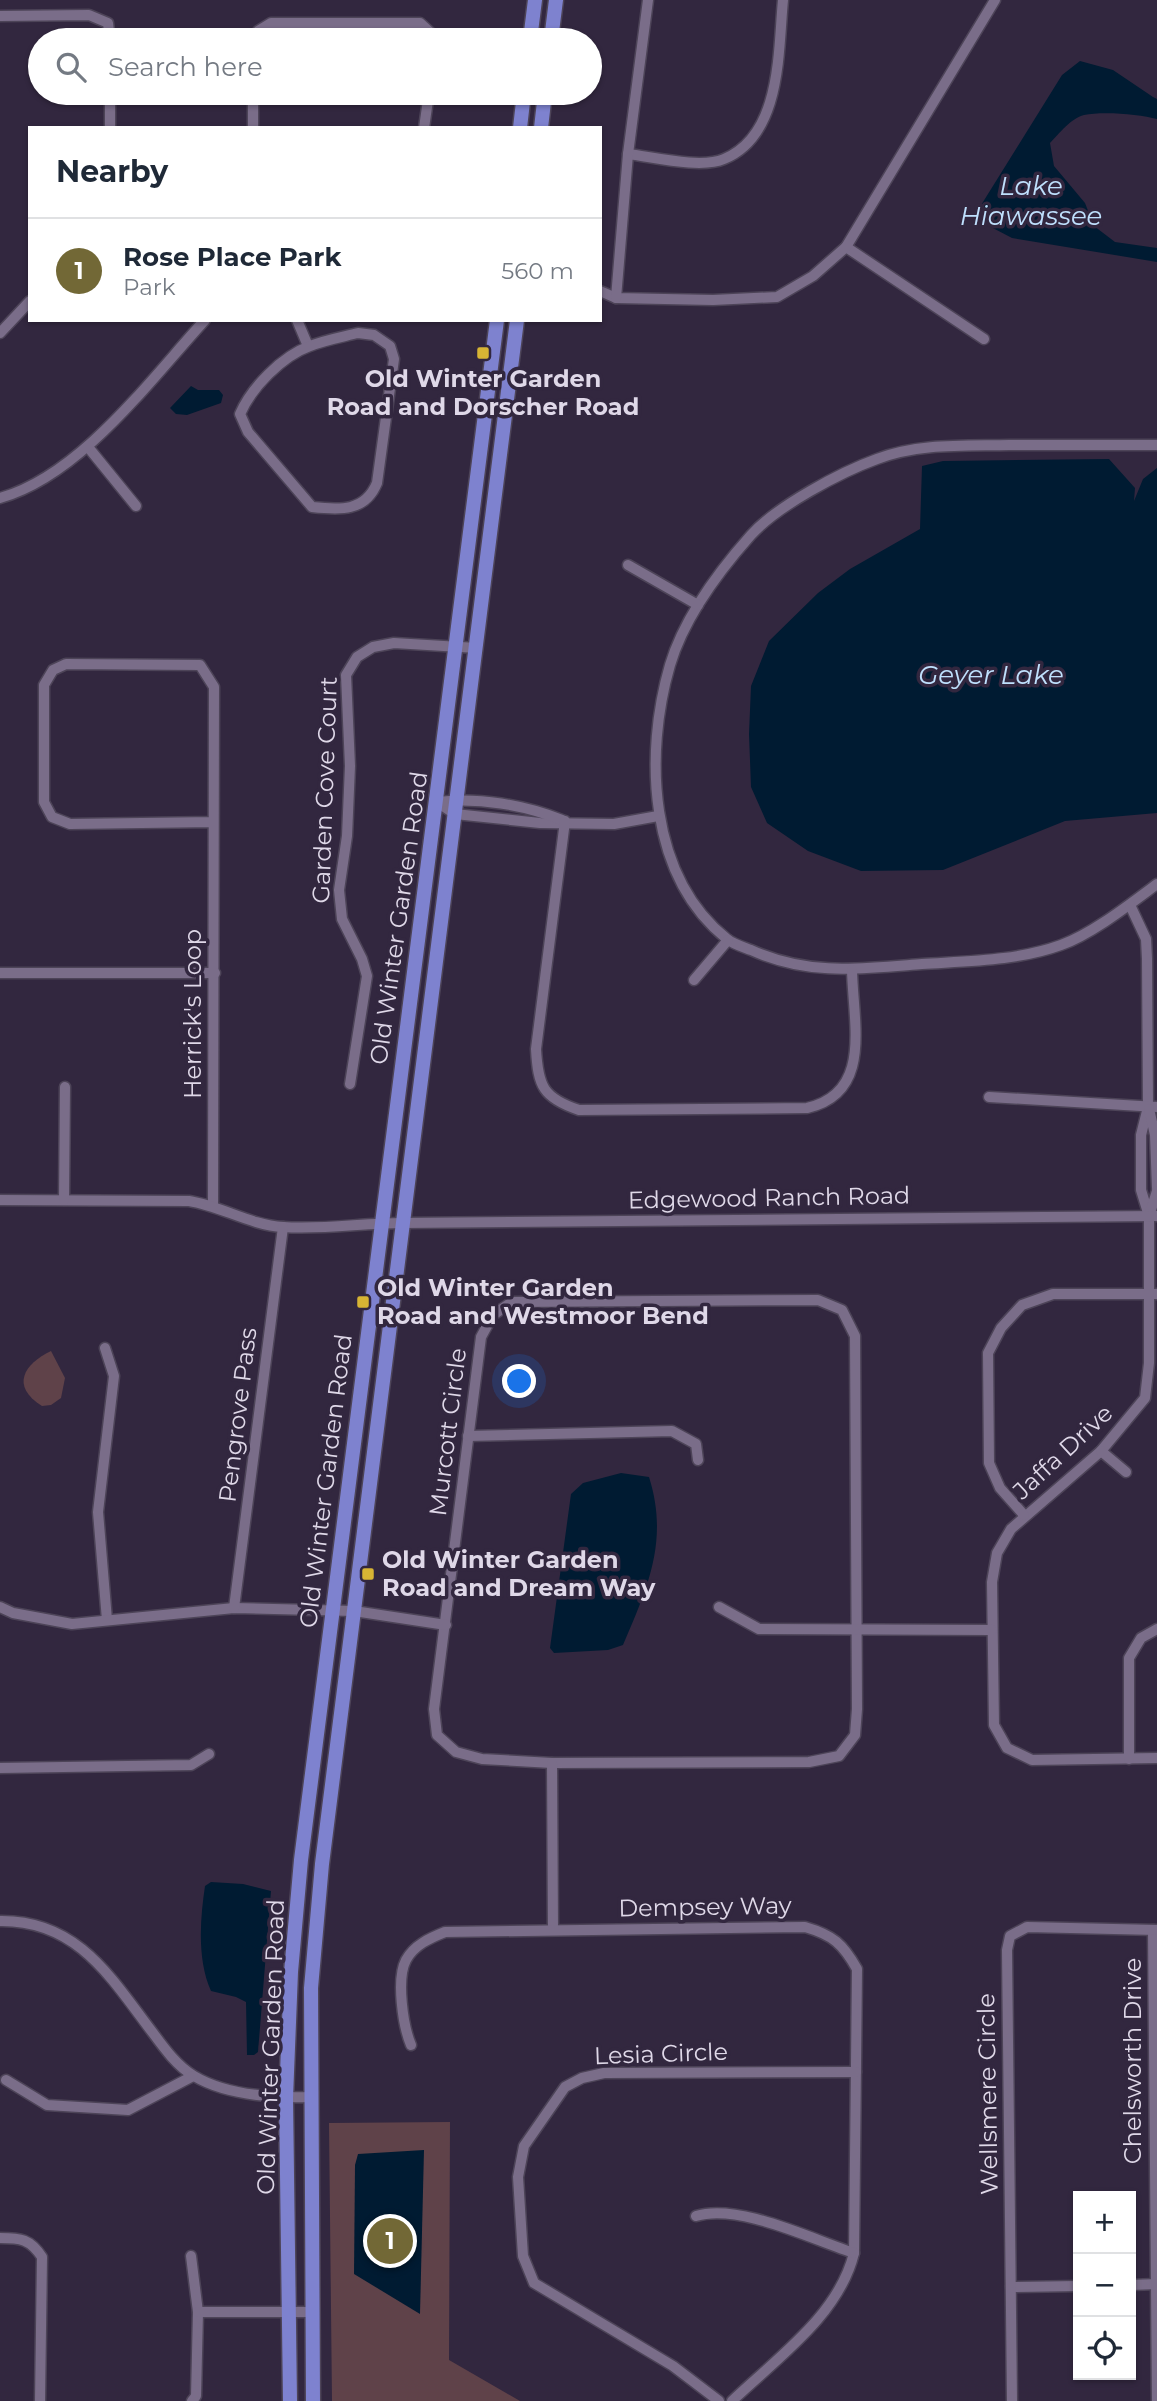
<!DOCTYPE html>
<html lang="en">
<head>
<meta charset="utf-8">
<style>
	:root { --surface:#fff; --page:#f6f6f7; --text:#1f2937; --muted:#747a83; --line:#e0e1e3; --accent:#726836 }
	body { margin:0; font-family:Montserrat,sans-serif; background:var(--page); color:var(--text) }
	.controls { position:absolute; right:21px; bottom:21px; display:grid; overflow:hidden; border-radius:0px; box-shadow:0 2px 5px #0004 }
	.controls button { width:63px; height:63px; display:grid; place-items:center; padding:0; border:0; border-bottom:2px solid var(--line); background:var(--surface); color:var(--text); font:35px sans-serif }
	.you { position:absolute; left:520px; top:1382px; width:24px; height:24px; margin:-18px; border:5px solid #fff; border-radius:50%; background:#1a73e8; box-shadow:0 0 0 10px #1a73e833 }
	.badge { display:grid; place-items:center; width:46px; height:46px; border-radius:50%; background:var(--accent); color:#fff; font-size:23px; font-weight:700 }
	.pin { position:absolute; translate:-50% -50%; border:4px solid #fff; box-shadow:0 2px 7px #0006 }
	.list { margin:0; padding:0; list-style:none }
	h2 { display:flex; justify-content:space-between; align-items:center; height:91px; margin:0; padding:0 28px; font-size:30px }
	h2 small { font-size:23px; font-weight:400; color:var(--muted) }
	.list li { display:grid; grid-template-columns:46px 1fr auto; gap:21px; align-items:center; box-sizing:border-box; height:105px; padding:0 28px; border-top:2px solid var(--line) }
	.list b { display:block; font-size:26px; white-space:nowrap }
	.list p { margin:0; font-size:23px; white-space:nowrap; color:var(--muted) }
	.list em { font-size:23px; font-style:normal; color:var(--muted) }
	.icon { flex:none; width:38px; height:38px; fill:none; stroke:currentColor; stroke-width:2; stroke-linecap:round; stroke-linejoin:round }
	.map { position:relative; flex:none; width:1157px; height:2401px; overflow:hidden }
	.search { position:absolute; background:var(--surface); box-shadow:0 2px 5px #0004; left:28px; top:28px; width:574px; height:77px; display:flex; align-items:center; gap:18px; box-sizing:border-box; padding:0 24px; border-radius:38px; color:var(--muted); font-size:26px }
	.panel { position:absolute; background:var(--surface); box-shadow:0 2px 5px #0004; left:28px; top:126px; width:574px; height:196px; border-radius:0px }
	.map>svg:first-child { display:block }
	.green { fill:#5f4249 }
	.water { fill:#001b32 }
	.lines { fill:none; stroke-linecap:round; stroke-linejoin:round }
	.minor-casing { stroke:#4d4458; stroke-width:13 }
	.major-casing { stroke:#4d4458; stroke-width:17 }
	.minor { stroke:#7a6d89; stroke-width:10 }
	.major { stroke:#7e82cf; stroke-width:14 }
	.poi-dot { fill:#d7b434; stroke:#32273f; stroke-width:2.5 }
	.labels { text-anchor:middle; stroke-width:7; stroke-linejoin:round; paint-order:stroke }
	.poi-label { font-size:24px; font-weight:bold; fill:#dfd8e8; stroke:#32273f; text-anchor:start }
	.street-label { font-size:24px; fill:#dfd8e8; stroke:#32273f }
	.water-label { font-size:26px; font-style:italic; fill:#bfe0fd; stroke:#32273f }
</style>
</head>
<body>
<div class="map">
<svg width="1157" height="2401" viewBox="0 0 1157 2401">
	<rect width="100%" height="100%" fill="#32273f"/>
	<!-- green -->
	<g class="green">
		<path d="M51,1351L65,1378L61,1398L51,1405L42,1406C10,1386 24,1364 51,1351Z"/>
		<polygon points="450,2122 449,2360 520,2401 332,2401 329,2123"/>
	</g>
	<!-- water -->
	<g class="water">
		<path d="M1080,61L1113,70L1153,97L1157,99V119C1140,114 1102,111 1084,115C1071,118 1059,134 1050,143L1054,166L1085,203L1094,226L1115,242L1157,248V262L1012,238L989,226L978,210L1062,75Z"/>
		<polygon points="191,386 198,390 219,390 223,395 221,403 187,415 176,414 170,408"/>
		<polygon points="1109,459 1135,488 1134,501 1143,479 1157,468 1157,813 1065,821 943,870 861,871 808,851 767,823 751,787 749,734 751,686 769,641 818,593 850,569 920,529 922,466 943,461"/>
		<path d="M621,1473L649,1477C669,1540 648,1587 623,1645L608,1650L554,1653L550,1648L571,1494L583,1483Z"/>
		<path d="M211,1882L243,1884L271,1891L258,2052L254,2055H247L246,2002L236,1997L211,1991C197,1960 200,1919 205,1886Z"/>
		<polygon points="424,2150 420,2314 354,2274 355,2165 358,2154"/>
	</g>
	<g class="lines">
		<!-- minor casing -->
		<g class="minor-casing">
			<g id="minor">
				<polyline points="0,16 89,15 108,23 110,40"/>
				<polyline points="255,40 258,31 271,23 420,23 433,35 434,40"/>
				<polyline points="110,93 110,128"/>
				<polyline points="253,128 253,93"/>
				<polyline points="424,128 429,93"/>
				<path d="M628,154C653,157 701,169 724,159C782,135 778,51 783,0"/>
				<polyline points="846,247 984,339"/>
				<polyline points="600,291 616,298 713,300 777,297 813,276 846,247 995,0"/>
				<polyline points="616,298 628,154 648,0"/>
				<polyline points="297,320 308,346"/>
				<polyline points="0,333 30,301"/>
				<path d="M358,333L374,335L390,346L394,359L377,483C365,512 340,510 312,507L248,432L240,414C251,388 282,356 310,346C325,340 342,337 358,333Z"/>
				<path d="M1157,445C1108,445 1059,445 1009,445C965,446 919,443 877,459C841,472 777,506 751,535C719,571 684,618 670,665C644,754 648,876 727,939C733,944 743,947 751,950C809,976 860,969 922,964C968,961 1017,961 1061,945C1092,934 1130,904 1157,884"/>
				<polyline points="88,447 136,506"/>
				<path d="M0,498C80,476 150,380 205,320"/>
				<polyline points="628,565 698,605"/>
				<polyline points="437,802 455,814 540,823 614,824 658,816"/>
				<path d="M437,802C478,797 525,805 562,820"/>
				<path d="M565,821L536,1049C538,1086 543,1098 579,1110L807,1108C873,1093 853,1023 852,970"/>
				<polyline points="213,822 70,824 52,817 44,802 44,685 53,670 66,664 200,665 214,687 213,1205"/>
				<polyline points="1130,905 1146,939 1147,959 1148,1107 1141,1135 1141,1190 1149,1216"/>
				<polyline points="0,973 215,973"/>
				<polyline points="694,980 728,940"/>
				<polyline points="350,1084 367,976 362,959 342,919 339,890 347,836 350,766 346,675 357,657 373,647 394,643 477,648"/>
				<polyline points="989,1097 1157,1107"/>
				<polyline points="1149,1109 1155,1135 1157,1188"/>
				<polyline points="1157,1191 1149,1216 1149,1363 1145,1398 1101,1451 1011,1529 997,1553 992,1582 994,1725 1007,1748 1032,1760 1157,1758"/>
				<path d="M0,1200L189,1201C221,1206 250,1225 283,1227C322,1230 363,1223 402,1223L1157,1216"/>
				<polyline points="64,1200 65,1087"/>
				<polygon points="818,1300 842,1310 855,1336 857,1709 855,1735 839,1756 809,1762 552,1763 482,1759 456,1752 437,1735 434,1709 481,1337 493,1315 512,1302"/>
				<polyline points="105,1348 114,1376 98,1512 107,1620"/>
				<polyline points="468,1436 672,1431 696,1444 698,1460"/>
				<polyline points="1101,1451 1126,1472"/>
				<polyline points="1024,1515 1000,1488 989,1463 988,1353 1001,1328 1022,1305 1053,1294 1157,1294"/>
				<polyline points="0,1607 13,1613 72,1624 234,1608 354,1611 446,1625"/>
				<polyline points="719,1607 759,1629 992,1630"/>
				<polyline points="234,1608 283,1227"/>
				<polyline points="1129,1759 1129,1658 1141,1638 1157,1629"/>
				<polyline points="552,1763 553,1930"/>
				<polyline points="0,1768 191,1765 209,1754"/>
				<path d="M0,1921C78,1920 111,1978 153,2033C164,2048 177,2066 194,2076C226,2095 273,2098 309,2097"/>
				<polyline points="1153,1930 1157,2401"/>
				<path d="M411,2045C403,2026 396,1979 406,1960C414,1945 430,1938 445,1932L805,1927C833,1935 843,1944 857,1969L854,2253C839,2315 777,2358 732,2401"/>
				<polyline points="6,2080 47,2105 128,2110 193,2076"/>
				<path d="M696,2216C739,2203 811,2239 854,2253"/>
				<path d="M0,2238C21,2238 30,2239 42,2257L40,2401"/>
				<polyline points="191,2256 198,2312 196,2396 192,2401"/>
				<polyline points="1131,2285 1156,2284"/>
				<polyline points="1011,2287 1078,2286"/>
				<polyline points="198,2312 312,2312"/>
				<polyline points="719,2401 673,2366 534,2283 523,2256 518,2177 524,2146 565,2087 582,2078 604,2073 856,2072"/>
				<polyline points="1012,2401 1007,1950 1010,1936 1027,1927 1157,1930"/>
			</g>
		</g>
		<!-- major casing -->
		<g class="major-casing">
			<g id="major">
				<polyline points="530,40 535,0"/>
				<polyline points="551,40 556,0"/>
				<polyline points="520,128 524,93"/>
				<polyline points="541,128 545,93"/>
				<polyline points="290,2401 286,2098 291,1972 301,1860 497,320"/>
				<polyline points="313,2401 311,1988 322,1864 517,320"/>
			</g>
		</g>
		<!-- minor -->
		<use href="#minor" class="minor"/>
		<!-- major -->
		<use href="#major" class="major"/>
	</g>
	<!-- markers -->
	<g class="poi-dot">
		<rect x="476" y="346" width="14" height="14" rx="3.5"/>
		<rect x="356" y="1295" width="14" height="14" rx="3.5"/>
		<rect x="361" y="1567" width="14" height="14" rx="3.5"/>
	</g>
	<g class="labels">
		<!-- poi labels -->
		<g class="poi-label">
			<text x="483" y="387" text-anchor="middle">Old Winter Garden<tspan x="483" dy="28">Road and Dorscher Road</tspan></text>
			<text x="377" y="1296">Old Winter Garden<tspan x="377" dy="28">Road and Westmoor Bend</tspan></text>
			<text x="382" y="1568">Old Winter Garden<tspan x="382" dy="28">Road and Dream Way</tspan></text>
		</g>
		<!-- street labels -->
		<g class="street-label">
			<text transform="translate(325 790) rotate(-88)" y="8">Garden Cove Court</text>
			<text transform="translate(399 918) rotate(-82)" y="8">Old Winter Garden Road</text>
			<text transform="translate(193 1014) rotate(-90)" y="8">Herrick's Loop</text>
			<text transform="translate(769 1198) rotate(-1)" y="8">Edgewood Ranch Road</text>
			<text transform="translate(238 1415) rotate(-83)" y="8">Pengrove Pass</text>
			<text transform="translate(448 1432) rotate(-83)" y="8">Murcott Circle</text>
			<text transform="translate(1063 1452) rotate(-43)" y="8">Jaffa Drive</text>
			<text transform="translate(326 1481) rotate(-83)" y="8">Old Winter Garden Road</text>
			<text transform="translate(705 1907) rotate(-1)" y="8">Dempsey Way</text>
			<text transform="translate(271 2047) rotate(-88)" y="8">Old Winter Garden Road</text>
			<text transform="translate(661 2054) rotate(-2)" y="8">Lesia Circle</text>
			<text transform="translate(1133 2061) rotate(-90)" y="8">Chelsworth Drive</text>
			<text transform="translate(988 2094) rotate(-91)" y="8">Wellsmere Circle</text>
		</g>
		<!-- water labels -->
		<g class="water-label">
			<text x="1031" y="195">Lake<tspan x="1031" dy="30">Hiawassee</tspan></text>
			<text x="991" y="684">Geyer Lake</text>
		</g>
	</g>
</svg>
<div class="controls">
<button>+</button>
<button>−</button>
<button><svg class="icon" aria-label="locate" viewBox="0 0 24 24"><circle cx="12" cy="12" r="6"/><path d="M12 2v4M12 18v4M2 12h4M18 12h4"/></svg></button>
</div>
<div class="you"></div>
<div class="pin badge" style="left:390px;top:2241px">1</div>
<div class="search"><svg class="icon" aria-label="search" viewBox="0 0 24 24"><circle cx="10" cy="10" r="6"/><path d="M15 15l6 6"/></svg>Search here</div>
<section class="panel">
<h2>Nearby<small></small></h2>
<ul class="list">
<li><span class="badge">1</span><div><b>Rose Place Park</b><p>Park</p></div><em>560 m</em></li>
</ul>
</section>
</div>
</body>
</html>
